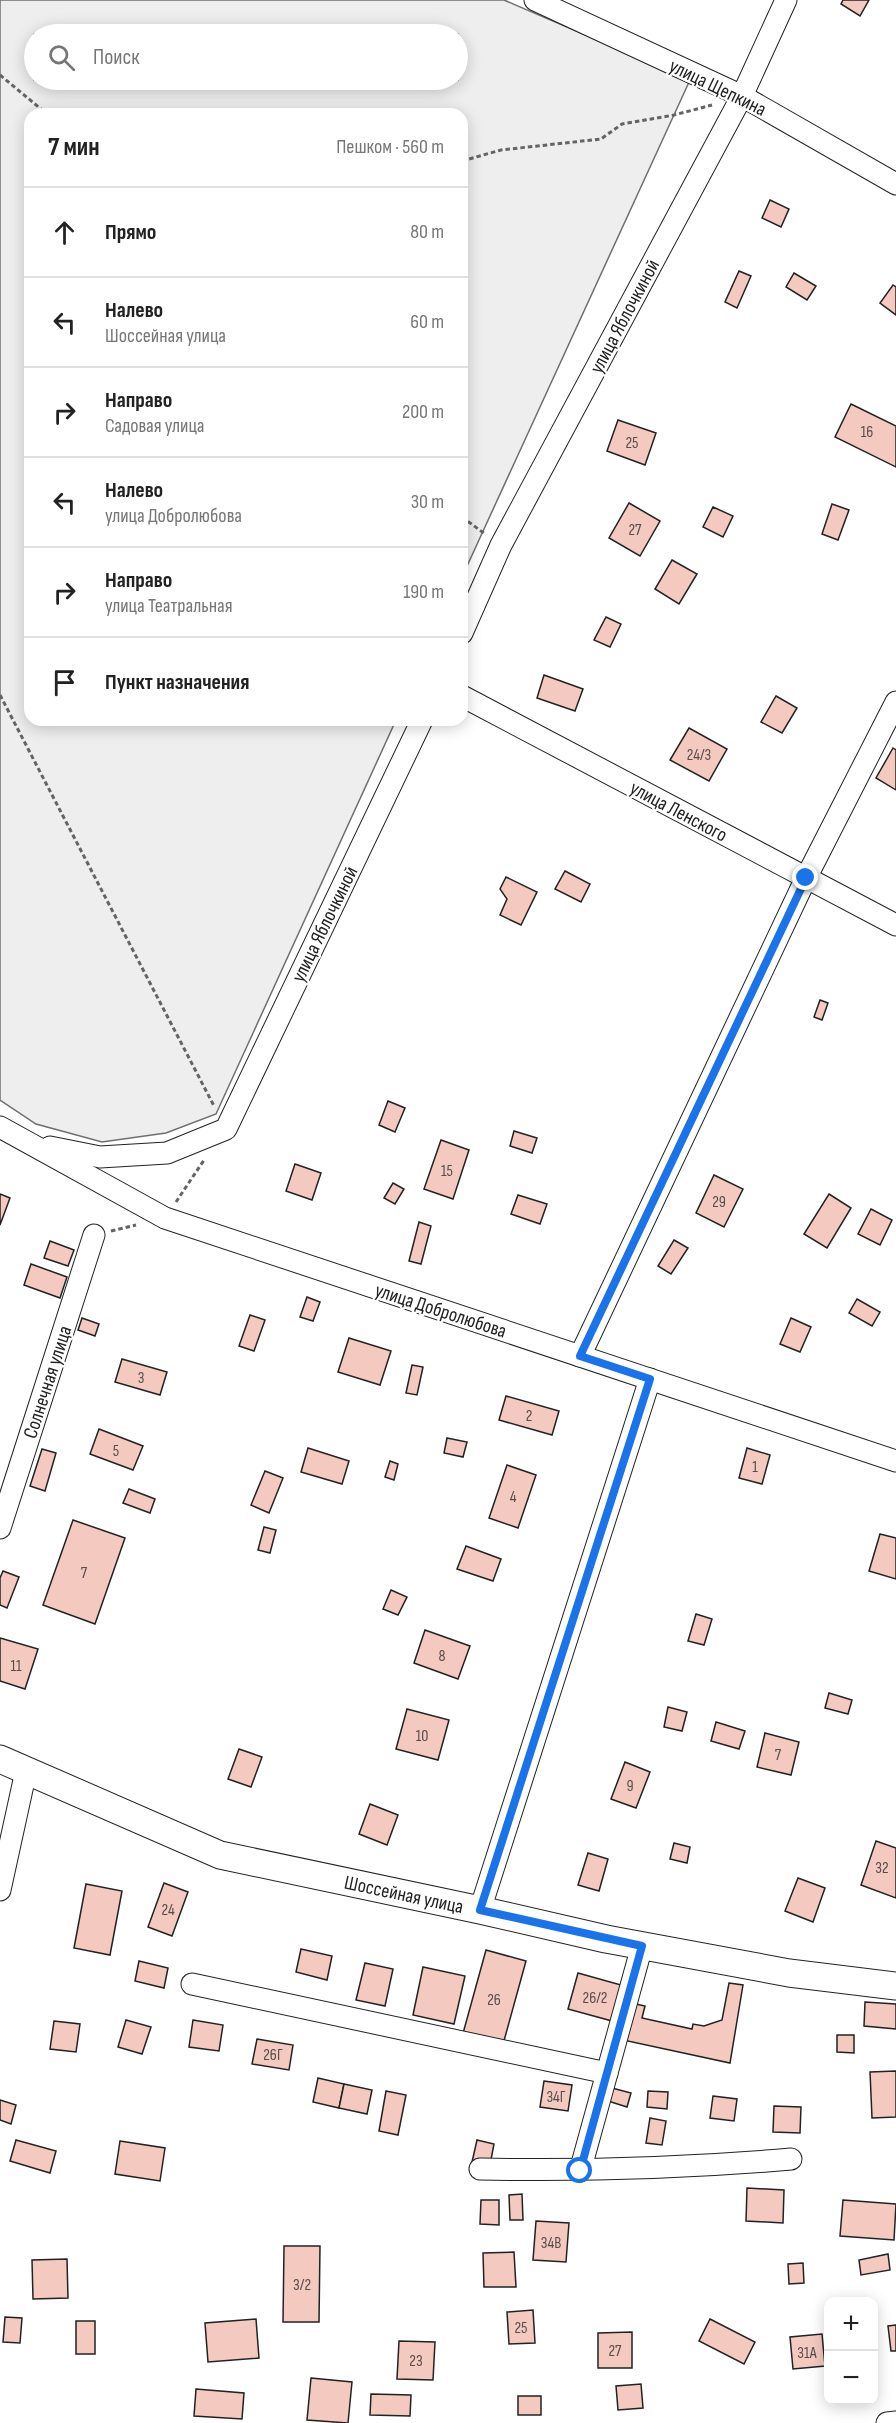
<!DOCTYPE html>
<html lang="ru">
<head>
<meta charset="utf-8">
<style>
	:root { --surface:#fff; --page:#f2f2f2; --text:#222; --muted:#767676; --line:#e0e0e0 }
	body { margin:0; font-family:"Sofia Sans Condensed",sans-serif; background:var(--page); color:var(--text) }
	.controls { position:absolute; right:18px; bottom:18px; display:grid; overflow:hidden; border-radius:12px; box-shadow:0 3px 15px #0003 }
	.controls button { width:54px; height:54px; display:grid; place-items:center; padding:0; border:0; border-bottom:2px solid var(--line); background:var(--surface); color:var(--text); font:30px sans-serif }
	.stop { position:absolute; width:18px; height:18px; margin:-14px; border:4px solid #1a73e8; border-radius:50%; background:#fff }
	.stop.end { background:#1a73e8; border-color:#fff; box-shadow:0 2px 6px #0008 }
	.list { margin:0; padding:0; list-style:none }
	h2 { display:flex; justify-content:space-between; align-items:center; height:78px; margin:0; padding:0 24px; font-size:26px }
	h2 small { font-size:20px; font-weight:400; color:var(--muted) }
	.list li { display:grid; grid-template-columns:39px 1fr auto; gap:18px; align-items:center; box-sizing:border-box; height:90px; padding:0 24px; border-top:2px solid var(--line) }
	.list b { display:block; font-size:22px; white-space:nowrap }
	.list p { margin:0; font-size:20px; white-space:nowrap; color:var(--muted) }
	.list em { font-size:20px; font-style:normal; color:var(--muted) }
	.icon { flex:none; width:33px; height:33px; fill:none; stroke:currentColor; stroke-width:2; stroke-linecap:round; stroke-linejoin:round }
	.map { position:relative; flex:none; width:896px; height:2423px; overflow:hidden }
	.search { position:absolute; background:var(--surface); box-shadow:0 3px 15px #0003; left:24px; top:24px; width:444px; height:66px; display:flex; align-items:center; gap:15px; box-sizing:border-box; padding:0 21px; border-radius:33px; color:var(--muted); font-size:22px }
	.panel { position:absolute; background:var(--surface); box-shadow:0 3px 15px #0003; left:24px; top:108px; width:444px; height:618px; border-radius:18px }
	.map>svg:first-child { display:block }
	.green { fill:#eee; stroke:#6f6f6f; stroke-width:1.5; fill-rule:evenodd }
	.building { fill:#f3c9c0; stroke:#222; stroke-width:1.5 }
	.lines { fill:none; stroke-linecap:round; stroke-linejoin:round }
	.minor-casing { stroke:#222; stroke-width:23 }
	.major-casing { stroke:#222; stroke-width:29 }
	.path { stroke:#646464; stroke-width:3; stroke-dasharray:4.5 3; stroke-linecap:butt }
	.minor { stroke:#fff; stroke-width:21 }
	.major { stroke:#fff; stroke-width:27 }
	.route { stroke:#1a73e8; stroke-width:8 }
	.labels { text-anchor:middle; stroke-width:4.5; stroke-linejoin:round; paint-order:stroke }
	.number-label { font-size:16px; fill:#564c4a }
	.street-label { font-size:20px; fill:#222; stroke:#fff }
</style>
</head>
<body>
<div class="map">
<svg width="896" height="2423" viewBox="0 0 896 2423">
	<rect width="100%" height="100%" fill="#fff"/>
	<!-- green -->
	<path class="green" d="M0,0H504L690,80L462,577V114H30V720H396L216,1114L166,1133L102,1142L36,1124L0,1100ZM34,34H458V80H34Z"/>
	<!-- building -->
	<g class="building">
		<polygon points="843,0 869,0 860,16 841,4"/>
		<polygon points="770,200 789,209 781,227 762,218"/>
		<polygon points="739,271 751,276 737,308 725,302"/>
		<polygon points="794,273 816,286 807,300 786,287"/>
		<polygon points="893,285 896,287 896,315 880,303"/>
		<polygon points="851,404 896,426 896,467 835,437"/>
		<polygon points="618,420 656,433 645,465 607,451"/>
		<polygon points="629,503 660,521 640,556 609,538"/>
		<polygon points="832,504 849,510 838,540 822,534"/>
		<polygon points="713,507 733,516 723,537 703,527"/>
		<polygon points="672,560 697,574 679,604 655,589"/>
		<polygon points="606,617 621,624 610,647 594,640"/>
		<polygon points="544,675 583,689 575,711 537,698"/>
		<polygon points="776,696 797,708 782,733 761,722"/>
		<polygon points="689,728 727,749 709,781 670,760"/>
		<polygon points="893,748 896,750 896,790 876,778"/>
		<polygon points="565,871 590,884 581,902 555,889"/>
		<polygon points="506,877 537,892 521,925 500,915 507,899 500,889"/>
		<polygon points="820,1000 828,1003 822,1020 814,1017"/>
		<polygon points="388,1101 405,1108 395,1132 379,1125"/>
		<polygon points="514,1131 537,1138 532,1153 510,1146"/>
		<polygon points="441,1140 469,1150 453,1199 424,1189"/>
		<polygon points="295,1164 321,1173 312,1200 286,1191"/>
		<polygon points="714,1175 743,1189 724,1227 696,1213"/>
		<polygon points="393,1183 404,1189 395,1204 384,1198"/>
		<polygon points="0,1194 10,1198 0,1225"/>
		<polygon points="829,1194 851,1208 827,1248 804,1234"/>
		<polygon points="518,1195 547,1204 540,1224 511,1214"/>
		<polygon points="871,1209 892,1220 880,1245 858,1234"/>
		<polygon points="419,1222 431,1226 421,1264 409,1261"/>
		<polygon points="674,1240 688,1248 671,1274 658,1266"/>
		<polygon points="50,1241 74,1250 68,1266 44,1258"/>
		<polygon points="31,1264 67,1277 60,1298 24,1285"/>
		<polygon points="307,1297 320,1302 313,1321 300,1317"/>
		<polygon points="857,1299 880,1312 872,1326 849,1313"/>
		<polygon points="250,1315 265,1320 254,1351 239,1346"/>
		<polygon points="82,1318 99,1324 95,1336 78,1330"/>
		<polygon points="791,1318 811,1327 800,1352 780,1344"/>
		<polygon points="349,1338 391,1351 380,1385 338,1372"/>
		<polygon points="122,1359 167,1372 160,1395 115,1382"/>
		<polygon points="412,1365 423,1367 417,1395 406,1393"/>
		<polygon points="506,1396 559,1411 552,1435 499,1420"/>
		<polygon points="99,1429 143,1446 133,1470 90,1454"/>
		<polygon points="447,1438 467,1442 463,1457 444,1453"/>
		<polygon points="308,1448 349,1461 342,1484 301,1472"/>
		<polygon points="747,1448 770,1455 762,1484 739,1478"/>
		<polygon points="42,1449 56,1453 45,1491 30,1486"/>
		<polygon points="390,1461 398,1464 394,1480 385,1477"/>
		<polygon points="507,1465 536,1475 518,1528 489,1518"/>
		<polygon points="265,1471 283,1478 269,1513 251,1505"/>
		<polygon points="129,1489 155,1499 150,1513 123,1503"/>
		<polygon points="73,1520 125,1538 95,1624 43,1605"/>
		<polygon points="264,1527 276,1530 270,1553 258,1550"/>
		<polygon points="880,1534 896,1538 896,1579 869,1571"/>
		<polygon points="466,1546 501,1559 493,1581 457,1569"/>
		<polygon points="3,1571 19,1577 7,1608 0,1605 0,1578"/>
		<polygon points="391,1590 407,1597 398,1615 383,1609"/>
		<polygon points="696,1614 712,1619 704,1645 688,1641"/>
		<polygon points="425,1630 470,1646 458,1679 414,1663"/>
		<polygon points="0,1638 38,1649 25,1689 0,1681"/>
		<polygon points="829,1693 852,1700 848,1714 825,1708"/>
		<polygon points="668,1707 687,1712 682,1731 664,1727"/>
		<polygon points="407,1709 449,1720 438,1760 396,1749"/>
		<polygon points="716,1722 745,1731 739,1749 711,1741"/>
		<polygon points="765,1733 799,1742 791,1775 757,1767"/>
		<polygon points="239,1749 262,1757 251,1787 228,1779"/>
		<polygon points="625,1762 650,1772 636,1808 611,1799"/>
		<polygon points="370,1804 398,1815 387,1845 359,1834"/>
		<polygon points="876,1841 896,1848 896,1898 861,1885"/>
		<polygon points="674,1843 690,1847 687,1863 670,1859"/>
		<polygon points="588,1853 608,1859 599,1891 578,1885"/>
		<polygon points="798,1878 825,1888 813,1922 785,1911"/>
		<polygon points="164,1883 188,1892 172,1936 148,1927"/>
		<polygon points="86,1884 122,1891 110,1955 74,1948"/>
		<polygon points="301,1949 332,1956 327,1980 296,1972"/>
		<polygon points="486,1950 526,1961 502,2048 462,2037"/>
		<polygon points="139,1961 168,1968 164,1988 135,1981"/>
		<polygon points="365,1963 393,1969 385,2006 356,2000"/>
		<polygon points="423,1967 465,1976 454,2024 413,2015"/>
		<polygon points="578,1973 621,1985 612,2021 568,2009"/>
		<polygon points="729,1983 743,1985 730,2063 623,2040 631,2003 645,2006 642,2018 692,2029 693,2024 704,2026 722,2020"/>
		<polygon points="865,2002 896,2004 896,2029 864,2026"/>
		<polygon points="126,2020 151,2027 142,2054 118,2047"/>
		<polygon points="193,2020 223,2025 219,2051 189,2047"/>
		<polygon points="54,2021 80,2024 76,2052 50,2049"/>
		<polygon points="837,2035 854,2035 854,2053 837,2052"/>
		<polygon points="257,2039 293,2045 289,2070 252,2064"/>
		<polygon points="896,2071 896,2117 872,2118 870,2072"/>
		<polygon points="318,2078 344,2084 339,2108 313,2102"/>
		<polygon points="544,2081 572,2085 568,2111 540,2107"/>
		<polygon points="344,2084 372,2090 367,2114 339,2108"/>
		<polygon points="612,2088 631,2093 627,2107 608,2101"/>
		<polygon points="386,2091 406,2095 398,2135 379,2131"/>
		<polygon points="648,2091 668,2092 667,2109 647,2107"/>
		<polygon points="713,2096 737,2099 734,2121 710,2118"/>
		<polygon points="0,2100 16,2105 11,2124 0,2120"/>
		<polygon points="774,2106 801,2107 800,2133 773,2132"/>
		<polygon points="650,2118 666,2121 662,2145 646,2143"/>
		<polygon points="16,2140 56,2151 50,2173 10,2161"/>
		<polygon points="477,2140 494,2144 490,2165 472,2162"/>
		<polygon points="120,2141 165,2148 160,2181 115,2174"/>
		<polygon points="747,2188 784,2190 783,2223 746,2221"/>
		<polygon points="522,2194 523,2220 510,2220 509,2195"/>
		<polygon points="481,2200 499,2200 499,2225 480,2224"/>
		<polygon points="843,2200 896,2204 894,2240 840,2236"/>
		<polygon points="536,2221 569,2223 566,2262 533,2260"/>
		<polygon points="284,2246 320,2246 319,2322 283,2322"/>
		<polygon points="514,2252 516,2287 484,2287 483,2253"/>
		<polygon points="888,2254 890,2270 861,2275 859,2260"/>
		<polygon points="67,2259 68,2298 33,2299 32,2260"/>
		<polygon points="803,2263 804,2283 789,2284 788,2264"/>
		<polygon points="533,2310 535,2343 509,2344 507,2312"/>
		<polygon points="5,2317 22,2318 20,2343 3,2342"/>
		<polygon points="256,2319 259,2358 208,2362 205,2323"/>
		<polygon points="710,2319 755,2342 744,2364 699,2341"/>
		<rect x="76" y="2321" width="19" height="33"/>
		<polygon points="896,2325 896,2351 891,2351 888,2326"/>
		<polygon points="632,2332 632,2368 598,2368 598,2333"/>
		<polygon points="822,2334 825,2366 793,2369 790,2337"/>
		<polygon points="399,2341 435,2342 433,2380 397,2379"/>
		<polygon points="311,2378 352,2382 348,2423 307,2420"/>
		<polygon points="641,2384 643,2408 618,2410 616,2386"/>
		<polygon points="196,2389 244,2393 242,2419 194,2416"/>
		<polygon points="371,2394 411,2395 410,2416 370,2415"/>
		<rect x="518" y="2396" width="23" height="19"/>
	</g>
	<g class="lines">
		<!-- minor casing -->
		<g class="minor-casing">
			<g id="minor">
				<polyline points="535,0 742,96 896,184"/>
				<polyline points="462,633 501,545 742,96 786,0"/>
				<polyline points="462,696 896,925"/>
				<polyline points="0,1127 165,1218 896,1461"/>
				<polyline points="50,1147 100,1157 167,1153 226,1129 422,720"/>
				<polyline points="580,1356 806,878 896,702"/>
				<polyline points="0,1528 94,1235"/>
				<polyline points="0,1890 26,1771"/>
				<polyline points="480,1910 650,1379"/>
				<polyline points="192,1984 607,2073"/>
				<path d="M480,2169C584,2171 687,2168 791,2159"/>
				<polyline points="580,2171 642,1946"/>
				<polyline points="887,2423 896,2422"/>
			</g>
		</g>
		<!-- major casing -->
		<g class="major-casing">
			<polyline id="major" points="0,1759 220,1855 480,1910 606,1939 789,1973 896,1986"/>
		</g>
		<!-- path -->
		<g class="path">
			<polyline points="0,75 47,114"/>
			<polyline points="462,161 501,150 601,139 622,124 674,115 712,105"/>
			<polyline points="462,517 485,534"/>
			<polyline points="0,695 214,1106"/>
			<polyline points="176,1202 204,1160"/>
			<polyline points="111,1231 136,1225"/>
		</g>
		<!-- minor -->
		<use href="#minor" class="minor"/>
		<!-- major -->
		<use href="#major" class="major"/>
	</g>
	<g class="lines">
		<!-- route -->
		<polyline class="route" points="580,2171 642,1946 480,1910 650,1379 580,1356 806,878"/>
	</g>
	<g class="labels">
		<!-- number labels -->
		<g class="number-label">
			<text x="867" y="437">16</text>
			<text x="632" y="448">25</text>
			<text x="635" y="535">27</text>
			<text x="699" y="760">24/3</text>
			<text x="447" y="1176">15</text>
			<text x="719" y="1207">29</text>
			<text x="141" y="1383">3</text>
			<text x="529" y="1421">2</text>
			<text x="116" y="1456">5</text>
			<text x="755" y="1472">1</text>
			<text x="513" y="1502">4</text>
			<text x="84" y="1578">7</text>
			<text x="442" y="1661">8</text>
			<text x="16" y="1671">11</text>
			<text x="422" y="1741">10</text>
			<text x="778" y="1760">7</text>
			<text x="630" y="1791">9</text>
			<text x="882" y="1873">32</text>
			<text x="168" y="1915">24</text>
			<text x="595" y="2003">26/2</text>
			<text x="494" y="2005">26</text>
			<text x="273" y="2060">26Г</text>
			<text x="556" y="2102">34Г</text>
			<text x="551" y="2248">34В</text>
			<text x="302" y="2290">3/2</text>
			<text x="521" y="2333">25</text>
			<text x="615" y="2356">27</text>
			<text x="807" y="2358">31А</text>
			<text x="416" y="2366">23</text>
		</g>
		<!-- street labels -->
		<g class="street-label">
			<text transform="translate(718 87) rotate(26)" y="7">улица Щепкина</text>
			<text transform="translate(624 316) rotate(-62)" y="7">улица Яблочкиной</text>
			<text transform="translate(679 811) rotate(28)" y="7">улица Ленского</text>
			<text transform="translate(324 924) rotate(-64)" y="7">улица Яблочкиной</text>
			<text transform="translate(441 1310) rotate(18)" y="7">улица Добролюбова</text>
			<text transform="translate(47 1382) rotate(-72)" y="7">Солнечная улица</text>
			<text transform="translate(404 1894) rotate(12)" y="7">Шоссейная улица</text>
		</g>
	</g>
</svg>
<div class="controls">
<button>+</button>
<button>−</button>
</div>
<div class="stop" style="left:580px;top:2171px"></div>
<div class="stop end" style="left:806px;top:878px"></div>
<div class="search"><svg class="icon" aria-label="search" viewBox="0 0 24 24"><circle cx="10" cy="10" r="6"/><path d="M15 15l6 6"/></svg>Поиск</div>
<section class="panel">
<h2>7 мин<small>Пешком · 560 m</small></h2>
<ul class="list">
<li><svg class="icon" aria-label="ahead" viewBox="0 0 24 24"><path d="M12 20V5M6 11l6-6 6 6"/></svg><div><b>Прямо</b></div><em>80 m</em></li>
<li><svg class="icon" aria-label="left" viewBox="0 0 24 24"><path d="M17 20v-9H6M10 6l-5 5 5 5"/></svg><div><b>Налево</b><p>Шоссейная улица</p></div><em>60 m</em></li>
<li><svg class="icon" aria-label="right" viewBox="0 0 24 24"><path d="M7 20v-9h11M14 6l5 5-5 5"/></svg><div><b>Направо</b><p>Садовая улица</p></div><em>200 m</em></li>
<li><svg class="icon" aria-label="left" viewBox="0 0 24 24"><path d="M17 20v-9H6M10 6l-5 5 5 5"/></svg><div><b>Налево</b><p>улица Добролюбова</p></div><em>30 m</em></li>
<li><svg class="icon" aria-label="right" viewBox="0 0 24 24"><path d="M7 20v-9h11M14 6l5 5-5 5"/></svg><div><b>Направо</b><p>улица Театральная</p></div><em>190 m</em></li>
<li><svg class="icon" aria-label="arrive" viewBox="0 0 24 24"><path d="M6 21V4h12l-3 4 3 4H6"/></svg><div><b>Пункт назначения</b></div></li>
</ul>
</section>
</div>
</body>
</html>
